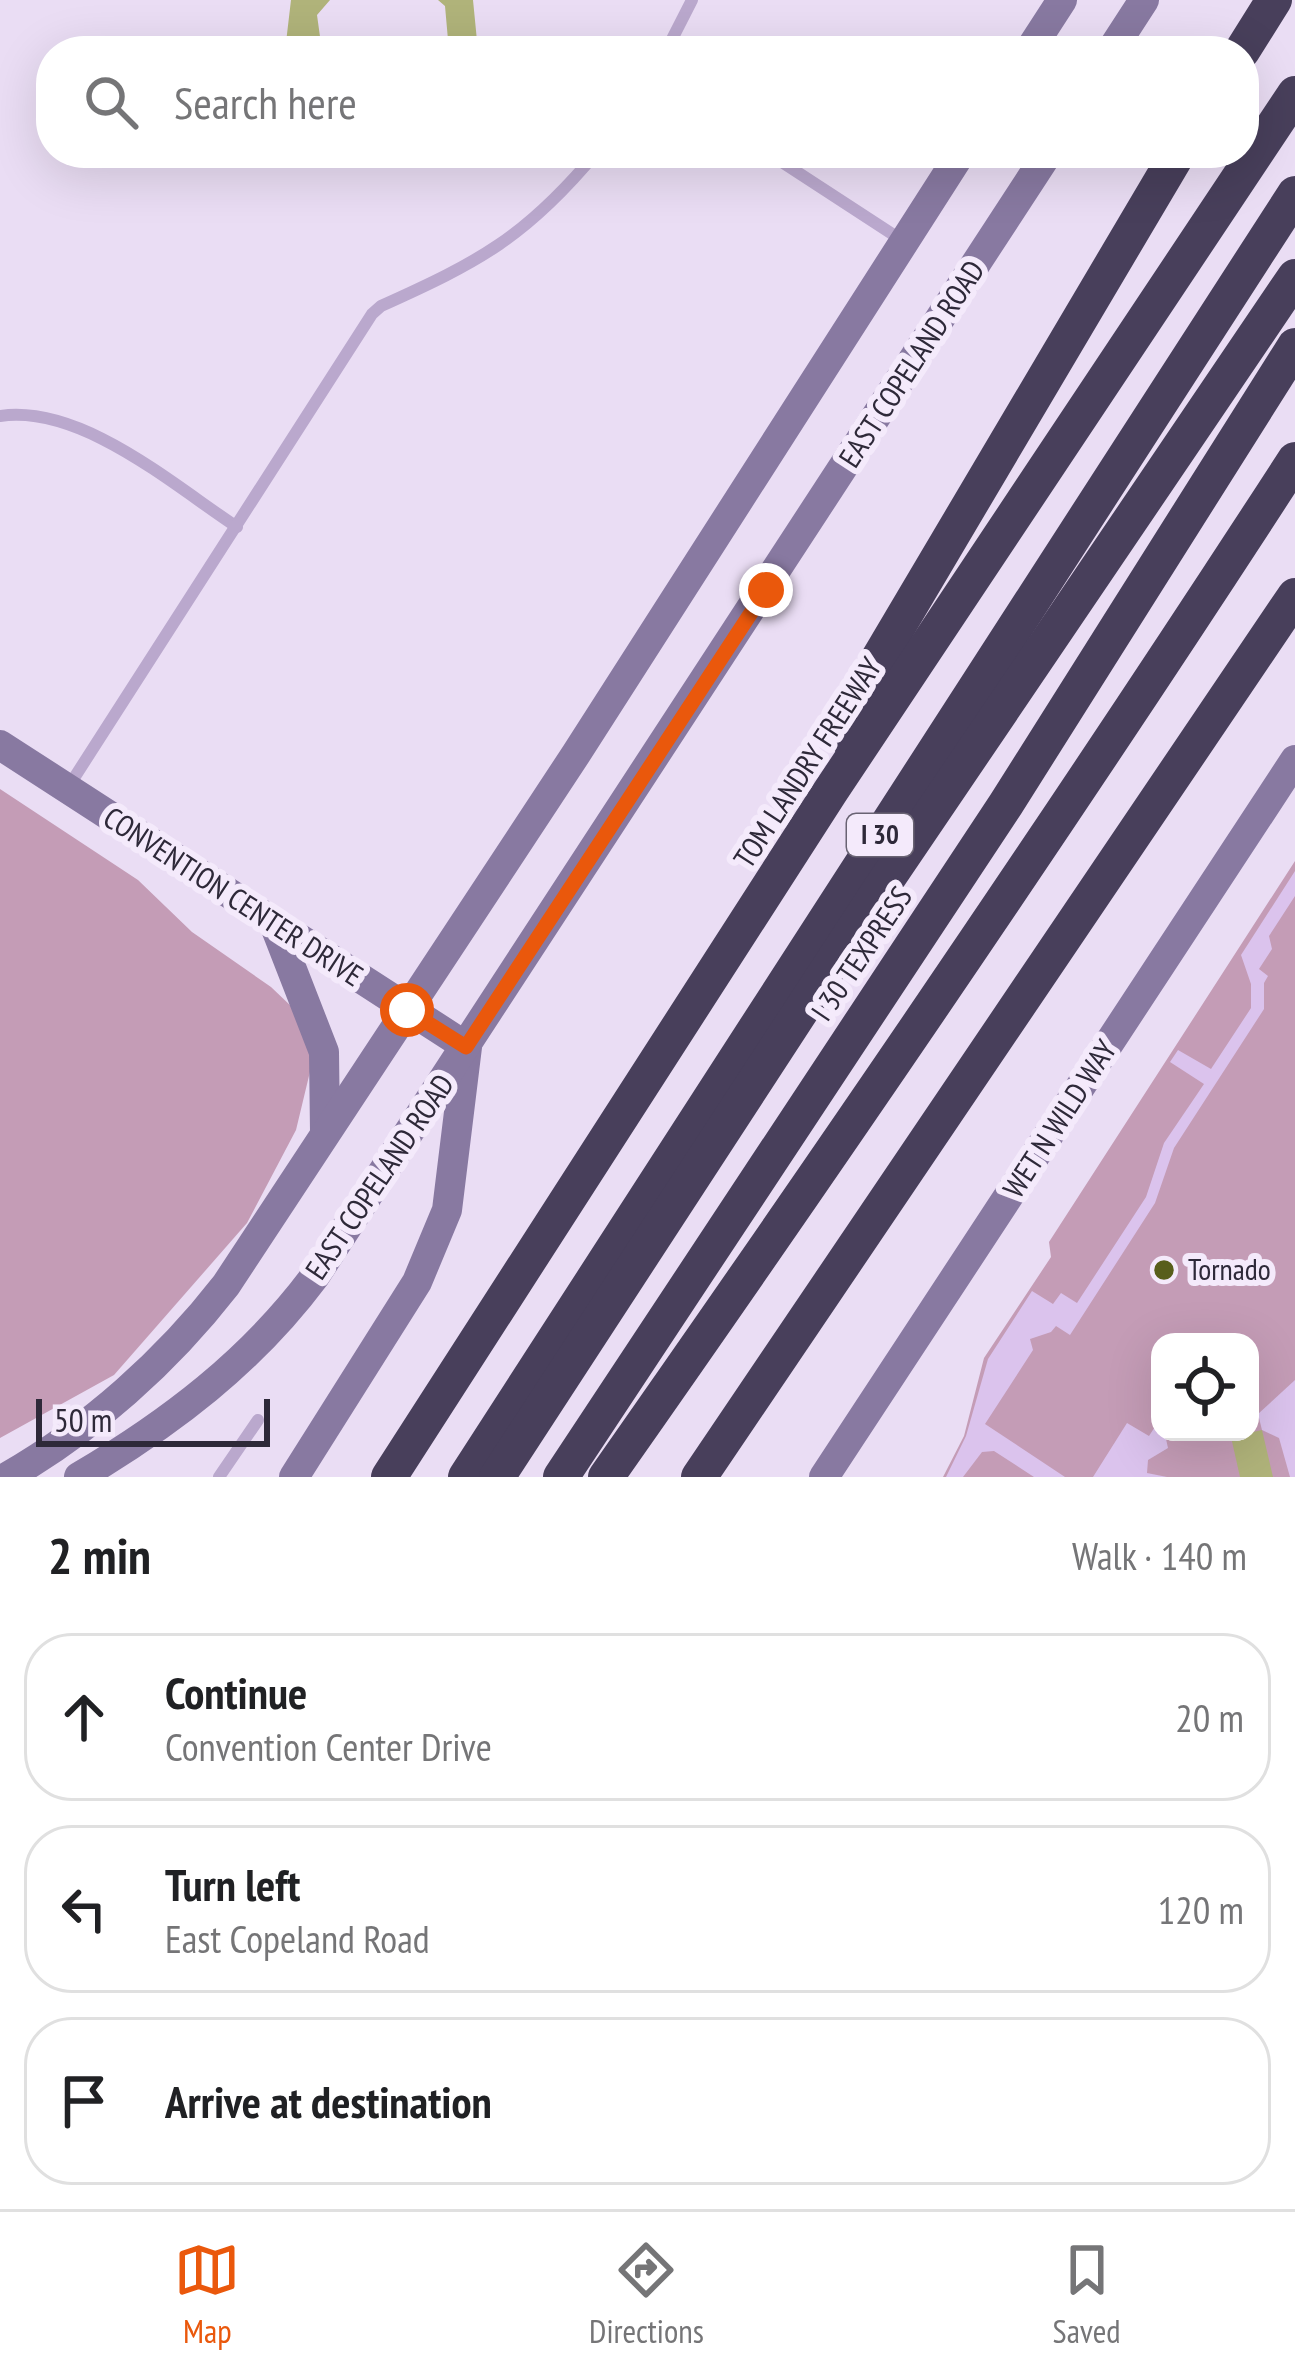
<!DOCTYPE html>
<html lang="en">
<head>
<meta charset="utf-8">
<style>
	:root { --surface:#fff; --page:#f2f2f2; --text:#202124; --muted:#757577; --line:#e0e0e0; --accent:#ea580c }
	body { margin:0; font-family:"PT Sans Narrow",sans-serif; background:var(--page); color:var(--text) }
	.controls { position:absolute; right:36px; bottom:36px; display:grid; overflow:hidden; border-radius:24px; box-shadow:0 12px 48px #0002 }
	.controls button { width:108px; height:108px; display:grid; place-items:center; padding:0; border:0; border-bottom:3px solid var(--line); background:var(--surface); color:var(--text); font:60px sans-serif }
	.scale { position:absolute; left:36px; bottom:30px; width:234px; box-sizing:border-box; padding-left:12px; border:6px solid #2e2939; border-top:0; font-size:33px; line-height:42px; white-space:nowrap; color:#2e2939; -webkit-text-stroke:9px #f4eafb; paint-order:stroke }
	.stop { position:absolute; width:36px; height:36px; margin:-27px; border:9px solid #ea580c; border-radius:50%; background:#fff }
	.stop.end { background:#ea580c; border-color:#fff; box-shadow:0 3px 12px #0008 }
	.list { margin:0; padding:0; list-style:none }
	h2 { display:flex; justify-content:space-between; align-items:center; height:156px; margin:0; padding:0 48px; font-size:51px }
	h2 small { font-size:39px; font-weight:400; color:var(--muted) }
	.list li { display:grid; grid-template-columns:78px 1fr auto; gap:36px; align-items:center; box-sizing:border-box; height:168px; margin:0 24px 24px; padding:0 24px; border:3px solid var(--line); border-radius:48px }
	.list b { display:block; font-size:45px; white-space:nowrap }
	.list p { margin:0; font-size:39px; white-space:nowrap; color:var(--muted) }
	.list em { font-size:39px; font-style:normal; color:var(--muted) }
	.icon { flex:none; width:66px; height:66px; fill:none; stroke:currentColor; stroke-width:2; stroke-linecap:round; stroke-linejoin:round }
	.map { position:relative; flex:none; width:1295px; height:1477px; overflow:hidden }
	.search { position:absolute; background:var(--surface); box-shadow:0 12px 48px #0002; left:36px; right:36px; top:36px; height:132px; display:flex; align-items:center; gap:30px; box-sizing:border-box; padding:0 42px; border-radius:48px; color:var(--muted); font-size:45px }
	.sheet { height:732px; background:var(--surface) }
	nav { display:flex; justify-content:space-around; align-items:center; box-sizing:border-box; height:168px; border-top:3px solid var(--line); background:var(--surface); font-size:33px; color:var(--muted) }
	nav a { display:grid; justify-items:center; gap:6px }
	nav .on { color:var(--accent) }
	.map>svg:first-child { display:block }
	.green { fill:#c49cb6; fill-rule:evenodd }
	.plaza { fill:#dbc3ed }
	.water { fill:#b0b37a }
	.lines { fill:none; stroke-linecap:round; stroke-linejoin:round }
	.service { stroke:#baa8cd; stroke-width:12 }
	.secondary { stroke:#8879a1; stroke-width:30 }
	.motorway { stroke:#483f5b; stroke-width:36 }
	.route { stroke:#ea580c; stroke-width:15 }
	.poi-dot { fill:#585e1b; stroke:#f4eafb; stroke-width:4.5 }
	.labels { text-anchor:middle; stroke-width:12; stroke-linejoin:round; paint-order:stroke }
	.shield { fill:#f4eafb; stroke:#696373; stroke-width:3 }
	.shield-label { font-size:27px; font-weight:bold; fill:#2e2939 }
	.street-label { font-size:30px; fill:#2e2939; stroke:#f4eafb }
	.poi-label { font-size:30px; fill:#2e2939; stroke:#f4eafb; text-anchor:start }
</style>
</head>
<body>
<div class="map">
<svg width="1295" height="1477" viewBox="0 0 1295 1477">
	<rect width="100%" height="100%" fill="#eaddf4"/>
	<!-- green -->
	<g class="green">
		<polygon points="0,789 138,880 192,932 271,987 292,1007 314,1055 296,1130 247,1223 114,1375 0,1438"/>
		<path d="M1295,861V1477H943L964,1436L984,1358L1051,1257L1049,1242ZM1160,1342H1250V1432H1160Z"/>
	</g>
	<!-- plaza -->
	<g class="plaza">
		<polygon points="1295,871 1295,896 1269,936 1272,949 1259,969 1268,976 1264,983 1264,1009 1174,1148 1155,1203 1070,1335 1056,1326 1051,1332 1030,1339 1033,1350 985,1424 1065,1477 1034,1477 994,1451 982,1452 963,1477 946,1477 966,1436 988,1359 1032,1291 1053,1304 1061,1293 1077,1303 1146,1197 1164,1143 1204,1084 1170,1062 1178,1050 1211,1069 1251,1008 1251,984 1241,955"/>
		<polygon points="1295,1380 1295,1477 1290,1477 1279,1438 1262,1430 1258,1414"/>
		<polygon points="1160,1419 1160,1432 1171,1432 1166,1439 1168,1448 1148,1460 1147,1473 1167,1477 1093,1477 1127,1423 1149,1436"/>
	</g>
	<!-- water -->
	<g class="water">
		<polygon points="291,0 330,0 317,15 322,51 285,51"/>
		<polygon points="438,0 473,0 478,51 449,51 445,6"/>
		<polygon points="1262,1430 1273,1477 1240,1477 1231,1437"/>
	</g>
	<g class="lines">
		<!-- service -->
		<g class="service">
			<polyline points="666,51 692,0"/>
			<polyline points="768,153 903,241"/>
			<path d="M0,416C81,404 173,485 237,527"/>
			<path d="M67,789L372,314L381,306C479,262 526,237 596,153"/>
			<polyline points="219,1477 258,1420"/>
		</g>
		<!-- secondary -->
		<g class="secondary">
			<polyline points="1029,51 1062,0"/>
			<polyline points="1111,51 1144,0"/>
			<polyline points="0,745 467,1047 447,1210 417,1282 294,1477"/>
			<polyline points="275,926 324,1052 325,1132"/>
			<path d="M7,1477C91,1429 167,1361 226,1285L576,754L961,153"/>
			<path d="M79,1477C170,1423 251,1362 315,1276L1048,153"/>
			<polyline points="824,1477 1295,760"/>
		</g>
		<!-- motorway -->
		<g class="motorway">
			<polyline points="1242,51 1274,0"/>
			<polyline points="849,740 875,665 1178,153"/>
			<polyline points="389,1477 830,792 1295,94"/>
			<polyline points="466,1477 1295,194"/>
			<polyline points="497,1477 881,888 1295,277"/>
			<polyline points="561,1477 1006,804 1295,346"/>
			<path d="M606,1477C841,1142 1072,804 1295,460"/>
			<polyline points="699,1477 1295,596"/>
		</g>
	</g>
	<g class="lines">
		<!-- route -->
		<polyline class="route" points="407,1010 466,1047 766,590"/>
	</g>
	<!-- markers -->
	<circle class="poi-dot" cx="1164" cy="1270" r="12"/>
	<g class="labels">
		<!-- shield labels -->
		<rect class="shield" x="847" y="814" width="66" height="42" rx="9"/>
		<g class="shield-label">
			<text x="880" y="844">I 30</text>
		</g>
		<!-- street labels -->
		<g class="street-label">
			<text transform="translate(912 364) rotate(-57)" y="10">EAST COPELAND ROAD</text>
			<text transform="translate(808 763) rotate(-57)" y="10">TOM LANDRY FREEWAY</text>
			<text transform="translate(233 897) rotate(33)" y="10">CONVENTION CENTER DRIVE</text>
			<text transform="translate(862 954) rotate(-56)" y="10">I 30 TEXPRESS</text>
			<text transform="translate(1060 1119) rotate(-57)" y="10">WET N WILD WAY</text>
			<text transform="translate(380 1177) rotate(-56)" y="10">EAST COPELAND ROAD</text>
		</g>
		<!-- poi labels -->
		<g class="poi-label">
			<text x="1188" y="1280">Tornado</text>
		</g>
	</g>
</svg>
<div class="controls">
<button><svg class="icon" aria-label="locate" viewBox="0 0 24 24"><circle cx="12" cy="12" r="6"/><path d="M12 2v4M12 18v4M2 12h4M18 12h4"/></svg></button>
</div>
<div class="scale">50 m</div>
<div class="stop" style="left:407px;top:1010px"></div>
<div class="stop end" style="left:766px;top:590px"></div>
<div class="search"><svg class="icon" aria-label="search" viewBox="0 0 24 24"><circle cx="10" cy="10" r="6"/><path d="M15 15l6 6"/></svg>Search here</div>
</div>
<section class="sheet">
<h2>2 min<small>Walk · 140 m</small></h2>
<ul class="list">
<li><svg class="icon" aria-label="ahead" viewBox="0 0 24 24"><path d="M12 20V5M6 11l6-6 6 6"/></svg><div><b>Continue</b><p>Convention Center Drive</p></div><em>20 m</em></li>
<li><svg class="icon" aria-label="left" viewBox="0 0 24 24"><path d="M17 20v-9H6M10 6l-5 5 5 5"/></svg><div><b>Turn left</b><p>East Copeland Road</p></div><em>120 m</em></li>
<li><svg class="icon" aria-label="arrive" viewBox="0 0 24 24"><path d="M6 21V4h12l-3 4 3 4H6"/></svg><div><b>Arrive at destination</b></div></li>
</ul>
</section>
<nav>
<a class="on"><svg class="icon" aria-label="map" viewBox="0 0 24 24"><path d="M3 6l6-2 6 2 6-2v14l-6 2-6-2-6 2zM9 4v14M15 6v14"/></svg>Map</a>
<a><svg class="icon" aria-label="directions" viewBox="0 0 24 24"><path d="M12 3l9 9-9 9-9-9zM9 14v-3h6M13 9l2 2-2 2"/></svg>Directions</a>
<a><svg class="icon" aria-label="saved" viewBox="0 0 24 24"><path d="M7 4h10v16l-5-4-5 4z"/></svg>Saved</a>
</nav>
</body>
</html>
